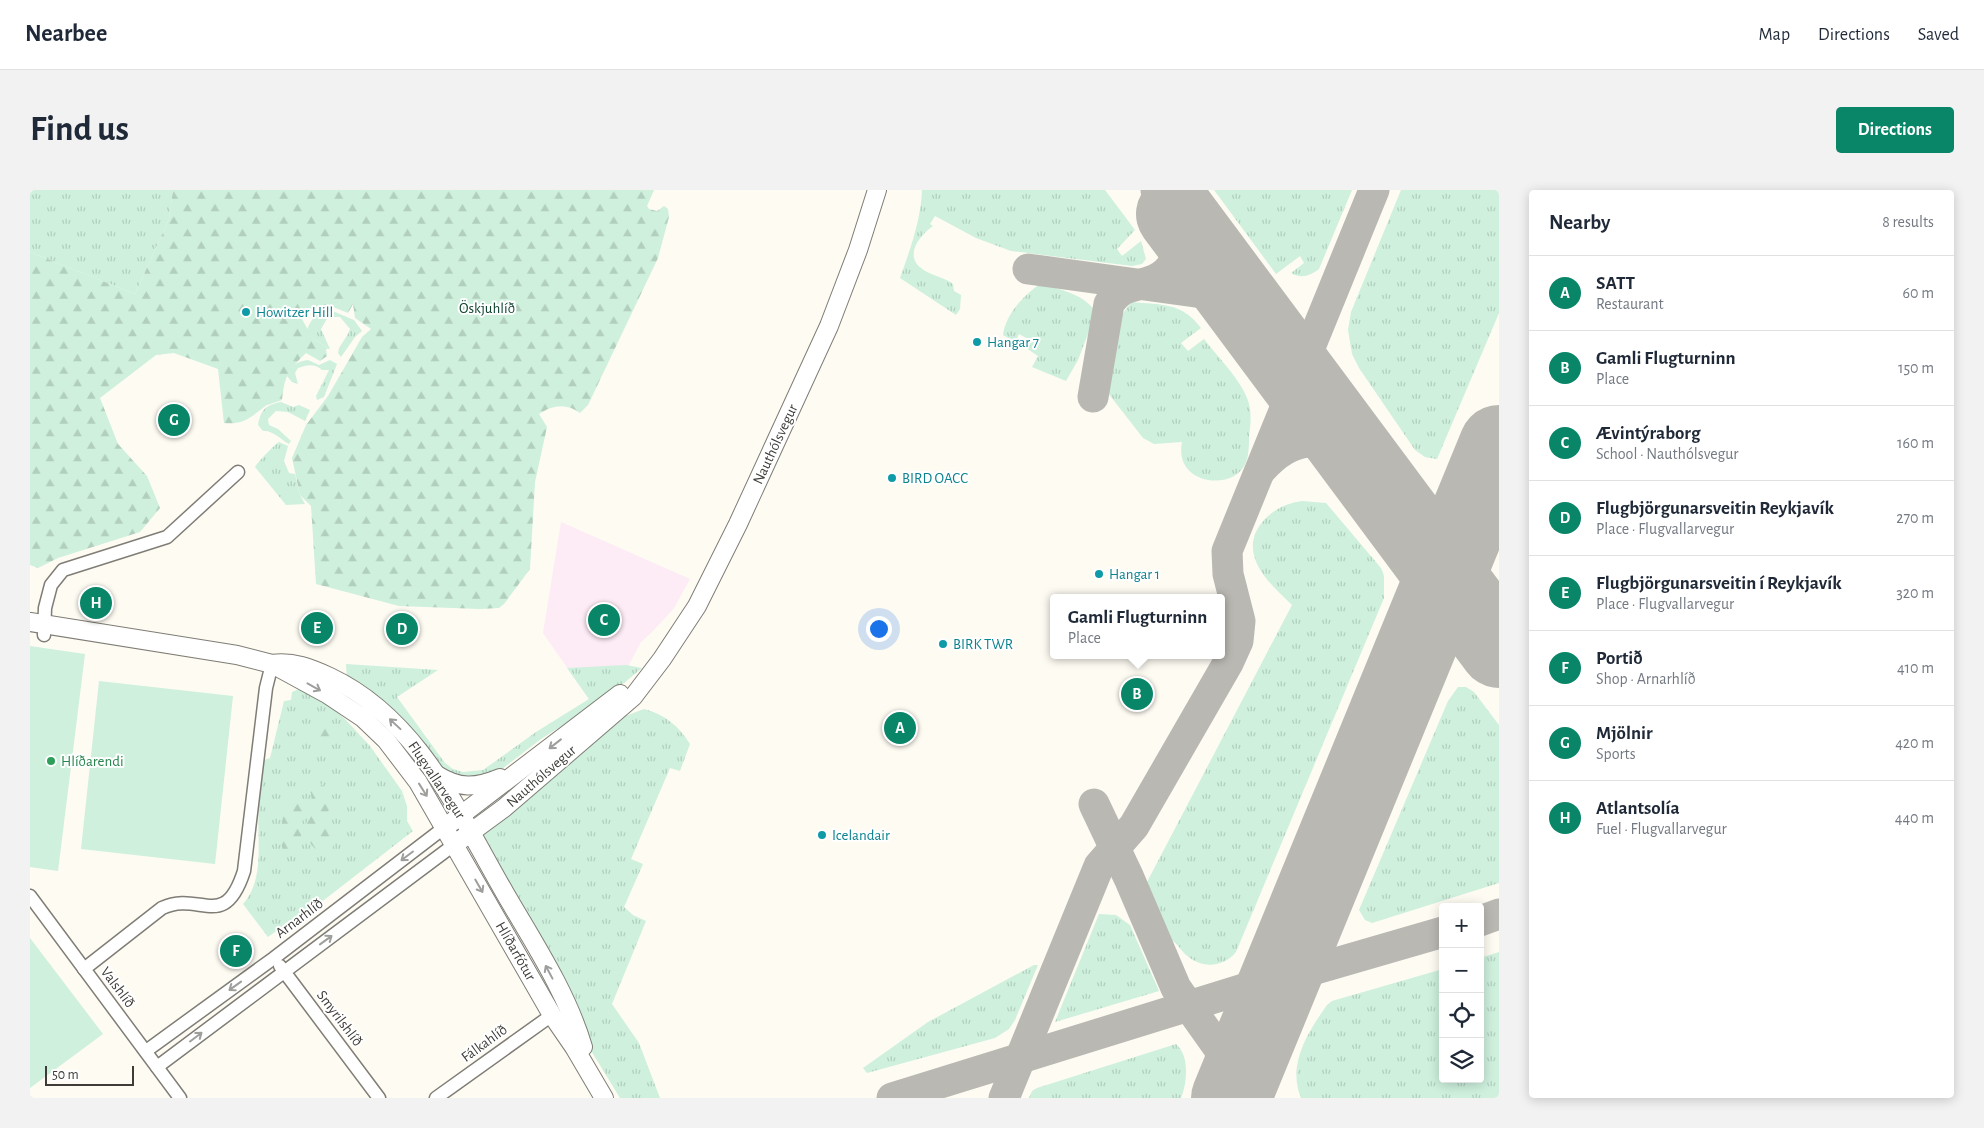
<!DOCTYPE html>
<html lang="en">
<head>
<meta charset="utf-8">
<style>
	:root { --surface:#fff; --page:#f2f2f3; --text:#1f2937; --muted:#747a83; --line:#e0e1e3; --accent:#098567 }
	body { margin:0; font-family:"Alegreya Sans",sans-serif; background:var(--page); color:var(--text) }
	.controls { position:absolute; right:15px; bottom:15px; display:grid; overflow:hidden; border-radius:5px; box-shadow:0 2px 12px #0003 }
	.controls button { width:45px; height:45px; display:grid; place-items:center; padding:0; border:0; border-bottom:1px solid var(--line); background:var(--surface); color:var(--text); font:25px sans-serif }
	.scale { position:absolute; left:15px; bottom:12px; width:89px; box-sizing:border-box; padding-left:5px; border:2px solid #3d3c38; border-top:0; font-size:14px; line-height:18px; white-space:nowrap; color:#3d3c38; -webkit-text-stroke:4px #fff; paint-order:stroke }
	.you { position:absolute; left:848px; top:438px; width:18px; height:18px; margin:-12px; border:4px solid #fff; border-radius:50%; background:#1a73e8; box-shadow:0 0 0 8px #1a73e833 }
	.badge { display:grid; place-items:center; width:32px; height:32px; border-radius:50%; background:var(--accent); color:#fff; font-size:16px; font-weight:700 }
	.pin { position:absolute; translate:-50% -50%; border:2px solid #fff; box-shadow:0 1px 5px #0006 }
	.popup { position:absolute; left:1020px; top:404px; width:175px; height:65px; box-sizing:border-box; display:grid; place-content:center; border-radius:5px; background:var(--surface); filter:drop-shadow(0 1px 4px #0005); font-size:16px; white-space:nowrap; color:var(--muted) }
	.popup b { font-size:19px; color:var(--text) }
	.popup::after { content:''; position:absolute; left:50%; top:100%; margin-left:-10px; border:10px solid transparent; border-top-color:var(--surface) }
	.list { margin:0; padding:0; list-style:none }
	h2 { display:flex; justify-content:space-between; align-items:center; height:65px; margin:0; padding:0 20px; font-size:21px }
	h2 small { font-size:16px; font-weight:400; color:var(--muted) }
	.list li { display:grid; grid-template-columns:32px 1fr auto; gap:15px; align-items:center; box-sizing:border-box; height:75px; padding:0 20px; border-top:1px solid var(--line) }
	.list b { display:block; font-size:19px; white-space:nowrap }
	.list p { margin:0; font-size:16px; white-space:nowrap; color:var(--muted) }
	.list em { font-size:16px; font-style:normal; color:var(--muted) }
	.icon { flex:none; width:28px; height:28px; fill:none; stroke:currentColor; stroke-width:2; stroke-linecap:round; stroke-linejoin:round }
	.map { position:relative; flex:none; width:1469px; height:908px; overflow:hidden; border-radius:5px }
	header { display:flex; align-items:center; gap:30px; box-sizing:border-box; height:70px; padding:0 25px; background:var(--surface); border-bottom:1px solid var(--line) }
	header strong { font-size:24px }
	nav { display:flex; gap:28px; margin-inline-start:auto; font-size:18px }
	.intro { display:flex; align-items:center; justify-content:space-between; box-sizing:border-box; height:120px; padding:0 30px }
	h1 { margin:0; font-size:35px }
	.button { padding:12px 22px; border-radius:5px; background:var(--accent); color:#fff; font-size:18px; font-weight:700 }
	main { display:flex; gap:30px; padding:0 30px }
	aside { flex:1; background:var(--surface); border-radius:5px; box-shadow:0 2px 12px #0003 }
	.map>svg:first-child { display:block }
	.education { fill:#fdebf6 }
	.grass { fill:url(#grass-tufts) }
	.forest { fill:url(#forest-firs) }
	.pitch { fill:#cef0dd }
	.lines { fill:none; stroke-linecap:round; stroke-linejoin:round }
	.taxiway { stroke:#bab8b2; stroke-width:31 }
	.runway { stroke:#bab8b2; stroke-width:80 }
	.street-casing { stroke:#7f7d75; stroke-width:15 }
	.secondary-casing { stroke:#7f7d75; stroke-width:20 }
	.street { stroke:#fff; stroke-width:12 }
	.secondary { stroke:#fff; stroke-width:18 }
	.oneway { stroke:#9e9e9c }
	.culture-dot { fill:#0f9aa8; stroke:#fff; stroke-width:2 }
	.leisure-dot { fill:#2e9e5b; stroke:#fff; stroke-width:2 }
	.labels { text-anchor:middle; stroke-width:4; stroke-linejoin:round; paint-order:stroke }
	.park-label { font-size:15px; fill:#0e442e; stroke:#fff }
	.culture-label { font-size:15px; fill:#0d838f; stroke:#fff; text-anchor:start }
	.street-label { font-size:15px; fill:#3d3c38; stroke:#fff }
	.leisure-label { font-size:15px; fill:#27864d; stroke:#fff; text-anchor:start }
</style>
</head>
<body>
<header>
<strong>Nearbee</strong>
<nav><a>Map</a><a>Directions</a><a>Saved</a></nav>
</header>
<div class="intro"><h1>Find us</h1><a class="button">Directions</a></div>
<main>
<div class="map">
<svg width="1469" height="908" viewBox="0 0 1469 908">
	<defs>
		<pattern id="grass-tufts" width="24" height="20" patternUnits="userSpaceOnUse" patternTransform="scale(1.25)"><rect width="24" height="20" fill="#cef0dd"/><path d="M3 7l-1-3M5 7V3M7 7l1-3M15 17l-1-3M17 17v-4M19 17l1-3" fill="none" stroke="#b2cfbe"/></pattern>
		<pattern id="forest-firs" width="22" height="20" patternUnits="userSpaceOnUse" patternTransform="scale(1.25)"><rect width="22" height="20" fill="#cef0dd"/><path d="M5 1l3.5 6h-7zM16 11l3.5 6h-7z" fill="#b2cfbe"/></pattern>
	</defs>
	<rect width="100%" height="100%" fill="#fefbf3"/>
	<!-- education -->
	<polygon class="education" points="531,332 660,389 644,418 622,442 611,452 595,482 559,509 513,443"/>
	<!-- grass -->
	<g class="grass">
		<polygon points="0,0 143,0 139,29 105,104 0,62"/>
		<path d="M892,0H1075L1105,40L1087,59L1092,66L1111,51L1116,69L1112,74L1102,76L981,61L946,48L905,26L900,34L903,36C890,45 874,65 891,78C901,86 912,86 923,94L924,101L931,105L930,119L926,125L870,88C880,60 891,30 892,0Z"/>
		<path d="M1184,0H1322L1289,79C1280,86 1271,89 1261,83L1274,73L1270,66L1246,84Z"/>
		<polygon points="1371,0 1469,0 1469,123 1407,269 1395,267 1385,260 1329,178 1322,164 1318,140 1321,122"/>
		<path d="M1010,94C1028,99 1056,104 1066,123L1048,170L1036,191L1002,177L1008,166L996,158L1000,150L989,144L985,152L973,145C975,125 994,105 1010,94Z"/>
		<path d="M1102,112C1131,115 1152,112 1171,138L1151,153L1158,161L1174,149C1187,166 1210,189 1217,208C1222,220 1221,233 1219,246C1219,254 1219,265 1216,272C1206,302 1143,296 1152,252L1124,254L1113,248L1078,203C1079,172 1079,135 1102,112Z"/>
		<path d="M298,119L324,130L332,141L325,147L311,167L308,163C309,155 317,148 320,139L310,127H298L291,139L300,159L283,149L277,140C281,129 286,123 298,119Z"/>
		<path d="M278,170L289,175L300,170L307,174L294,207L287,210L286,206L299,180H292C284,173 277,175 268,178L265,183L268,194L262,192L257,186C261,175 266,172 278,170Z"/>
		<path d="M251,212L263,217L269,215L280,220L275,231L258,222L246,221L238,229L239,235L248,239L261,251L259,254C250,249 243,240 233,241L228,235C231,220 235,215 251,212Z"/>
		<path d="M249,252L258,256L254,271L259,283L265,284L270,305L275,314L256,315L225,277C228,272 244,255 249,252Z"/>
		<path d="M1272,311L1296,313L1351,378L1354,386V408L1206,762C1193,778 1171,779 1155,764C1150,759 1148,754 1141,750L1117,692L1262,415C1239,393 1205,363 1234,330C1244,319 1257,313 1272,311Z"/>
		<polygon points="316,474 408,480 367,507 415,573 423,579 433,582 453,580 506,542 559,509 537,478 596,475 612,478 576,508 511,549 468,582 441,592 422,589 317,491"/>
		<polygon points="1428,497 1436,497 1444,502 1469,535 1469,693 1342,733 1335,730 1329,720 1418,511"/>
		<path d="M269,499L302,518L315,529L340,556L372,601L377,616V631L383,641L294,710L283,714L238,747L213,714C236,688 226,648 229,616C230,601 232,585 234,570L240,568L254,511L261,510L262,502Z"/>
		<path d="M614,519C634,524 649,536 660,554L650,581L640,578L601,669L613,674L594,717L603,725L616,731L582,814L609,853L630,908H590L560,859L500,728L464,678L451,656L456,636L525,586L593,527Z"/>
		<polygon points="1069,724 1086,725 1100,735 1129,801 1025,832"/>
		<path d="M1469,762V908H1271C1257,874 1278,842 1297,815L1302,811L1413,779V889H1450V768Z"/>
		<polygon points="1004,775 1008,775 985,830 979,839 965,848 837,883 833,878 898,832"/>
		<path d="M1146,854C1160,866 1157,893 1151,908H999L1002,901L1007,898Z"/>
	</g>
	<!-- forest -->
	<g class="forest">
		<path d="M143,0H624L617,16L619,19L627,21L634,16L638,19L639,27L628,68L558,215L550,223C536,213 523,215 509,224L517,237L505,292L500,379L474,414L469,418L450,419L369,416L286,394L281,316L270,305L262,268L276,235L298,206L332,147L341,139L325,128L323,114L318,123L303,117L288,116L272,129L283,149L300,159H296L297,166L290,171L276,163C258,181 255,184 252,210C248,212 242,213 237,215C221,226 216,235 194,233L188,179L144,163L126,165L70,208L88,254L117,286L130,318L110,342L28,368L8,378L0,375V62L105,104L139,29Z"/>
		<path d="M276,514C299,529 301,531 300,558L297,561L286,559C279,536 304,537 273,518V515Z"/>
		<path d="M282,592H289L293,596V609L301,616L295,627C298,633 304,642 304,649C304,672 282,664 276,644C273,633 280,628 282,618C283,614 281,607 281,603H271L270,599L274,594Z"/>
		<path d="M270,610L274,617L270,656L266,662L260,664L253,661C249,648 251,621 260,611Z"/>
	</g>
	<!-- pitch -->
	<g class="pitch">
		<polygon points="0,456 55,464 28,681 0,677"/>
		<polygon points="69,491 203,506 185,674 51,659"/>
		<polygon points="0,748 73,844 0,898"/>
	</g>
	<g class="lines">
		<!-- taxiway -->
		<g class="taxiway">
			<path d="M998,79L1187,105C1193,108 1202,110 1208,114C1237,136 1262,176 1257,212"/>
			<path d="M1063,207L1079,114C1094,92 1105,99 1126,89C1149,78 1156,47 1146,25C1142,16 1132,7 1126,0"/>
			<path d="M1231,280C1266,241 1294,247 1333,275"/>
			<polyline points="1064,614 1099,688 1146,798 1224,908"/>
			<polyline points="1450,731 1469,724"/>
			<polyline points="1241,811 1263,789 1282,780 1413,742"/>
			<polyline points="1222,857 1219,879 1225,907"/>
			<polyline points="862,908 1223,796 1246,781 1272,734"/>
			<polyline points="974,908 1069,676 1104,636 1198,473 1208,451 1210,431 1198,384 1197,361 1344,0"/>
		</g>
		<!-- runway -->
		<g class="runway">
			<polyline points="1146,24 1469,458"/>
			<polyline points="1201,908 1469,255"/>
		</g>
		<!-- street casing -->
		<g class="street-casing">
			<g id="street">
				<polyline points="14,445 15,418 21,395 33,380 137,347 208,282"/>
				<polyline points="0,706 150,908"/>
				<polyline points="250,776 349,908"/>
				<path d="M54,779L132,718C170,700 194,743 214,681L236,498L242,474"/>
				<polyline points="116,861 244,768 415,637"/>
				<polyline points="127,877 425,654"/>
				<polyline points="406,908 522,825"/>
			</g>
		</g>
		<!-- secondary casing -->
		<g class="secondary-casing">
			<g id="secondary">
				<polyline points="0,432 207,465 242,474 297,504 333,528 356,550 388,592 522,825 544,857 574,908"/>
				<path d="M242,474C263,471 280,478 300,487C389,529 429,624 476,705C504,753 537,803 553,857"/>
				<path d="M407,585C429,599 446,598 470,588"/>
				<polyline points="422,632 590,504"/>
				<polyline points="425,654 474,618 603,507 632,469 667,416 708,334 799,136 828,60 847,0"/>
			</g>
		</g>
		<!-- street -->
		<use href="#street" class="street"/>
		<!-- secondary -->
		<use href="#secondary" class="secondary"/>
	</g>
	<!-- one-way arrows -->
	<defs><path id="oneway-shaft" d="M-6 0H5M1.5-3L5.5 0L1.5 3" fill="none" stroke-width="1.6" stroke-linecap="round" stroke-linejoin="round" transform="scale(1.25)"/></defs>
	<g class="oneway">
		<use href="#oneway-shaft" transform="translate(284 497) rotate(29)"/>
		<use href="#oneway-shaft" transform="translate(365 534) rotate(-137)"/>
		<use href="#oneway-shaft" transform="translate(525 554) rotate(142)"/>
		<use href="#oneway-shaft" transform="translate(393 600) rotate(58)"/>
		<use href="#oneway-shaft" transform="translate(377 666) rotate(143)"/>
		<use href="#oneway-shaft" transform="translate(449 696) rotate(60)"/>
		<use href="#oneway-shaft" transform="translate(296 750) rotate(-36)"/>
		<use href="#oneway-shaft" transform="translate(519 782) rotate(-118)"/>
		<use href="#oneway-shaft" transform="translate(205 796) rotate(144)"/>
		<use href="#oneway-shaft" transform="translate(166 847) rotate(-37)"/>
	</g>
	<!-- markers -->
	<g class="culture-dot">
		<circle cx="216" cy="122" r="5"/>
		<circle cx="947" cy="152" r="5"/>
		<circle cx="862" cy="288" r="5"/>
		<circle cx="1069" cy="384" r="5"/>
		<circle cx="913" cy="454" r="5"/>
		<circle cx="792" cy="645" r="5"/>
	</g>
	<circle class="leisure-dot" cx="21" cy="571" r="5"/>
	<g class="labels">
		<!-- park labels -->
		<g class="park-label">
			<text x="457" y="123">Öskjuhlíð</text>
		</g>
		<!-- culture labels -->
		<g class="culture-label">
			<text x="226" y="127">Howitzer Hill</text>
			<text x="957" y="157">Hangar 7</text>
			<text x="872" y="293">BIRD OACC</text>
			<text x="1079" y="389">Hangar 1</text>
			<text x="923" y="459">BIRK TWR</text>
			<text x="802" y="650">Icelandair</text>
		</g>
		<!-- street labels -->
		<g class="street-label">
			<text transform="translate(745 254) rotate(-65)" y="5">Nauthólsvegur</text>
			<text transform="translate(511 586) rotate(-41)" y="5">Nauthólsvegur</text>
			<text transform="translate(407 590) rotate(56)" y="5">Flugvallarvegur</text>
			<text transform="translate(269 728) rotate(-37)" y="5">Arnarhlíð</text>
			<text transform="translate(486 761) rotate(60)" y="5">Hlíðarfótur</text>
			<text transform="translate(88 797) rotate(53)" y="5">Valshlíð</text>
			<text transform="translate(310 828) rotate(53)" y="5">Smyrilshlíð</text>
			<text transform="translate(454 853) rotate(-36)" y="5">Fálkahlíð</text>
		</g>
		<!-- leisure labels -->
		<g class="leisure-label">
			<text x="31" y="576">Hlíðarendi</text>
		</g>
	</g>
</svg>
<div class="controls">
<button>+</button>
<button>−</button>
<button><svg class="icon" aria-label="locate" viewBox="0 0 24 24"><circle cx="12" cy="12" r="6"/><path d="M12 2v4M12 18v4M2 12h4M18 12h4"/></svg></button>
<button><svg class="icon" aria-label="layers" viewBox="0 0 24 24"><path d="M12 4l9 5-9 5-9-5zM3 14l9 5 9-5"/></svg></button>
</div>
<div class="scale">50 m</div>
<div class="you"></div>
<div class="pin badge" style="left:870px;top:538px">A</div>
<div class="pin badge" style="left:1107px;top:504px">B</div>
<div class="popup"><b>Gamli Flugturninn</b>Place</div>
<div class="pin badge" style="left:574px;top:430px">C</div>
<div class="pin badge" style="left:372px;top:439px">D</div>
<div class="pin badge" style="left:287px;top:438px">E</div>
<div class="pin badge" style="left:206px;top:761px">F</div>
<div class="pin badge" style="left:144px;top:230px">G</div>
<div class="pin badge" style="left:66px;top:413px">H</div>
</div>
<aside>
<h2>Nearby<small>8 results</small></h2>
<ul class="list">
<li><span class="badge">A</span><div><b>SATT</b><p>Restaurant</p></div><em>60 m</em></li>
<li><span class="badge">B</span><div><b>Gamli Flugturninn</b><p>Place</p></div><em>150 m</em></li>
<li><span class="badge">C</span><div><b>Ævintýraborg</b><p>School · Nauthólsvegur</p></div><em>160 m</em></li>
<li><span class="badge">D</span><div><b>Flugbjörgunarsveitin Reykjavík</b><p>Place · Flugvallarvegur</p></div><em>270 m</em></li>
<li><span class="badge">E</span><div><b>Flugbjörgunarsveitin í Reykjavík</b><p>Place · Flugvallarvegur</p></div><em>320 m</em></li>
<li><span class="badge">F</span><div><b>Portið</b><p>Shop · Arnarhlíð</p></div><em>410 m</em></li>
<li><span class="badge">G</span><div><b>Mjölnir</b><p>Sports</p></div><em>420 m</em></li>
<li><span class="badge">H</span><div><b>Atlantsolía</b><p>Fuel · Flugvallarvegur</p></div><em>440 m</em></li>
</ul>
</aside>
</main>
</body>
</html>
